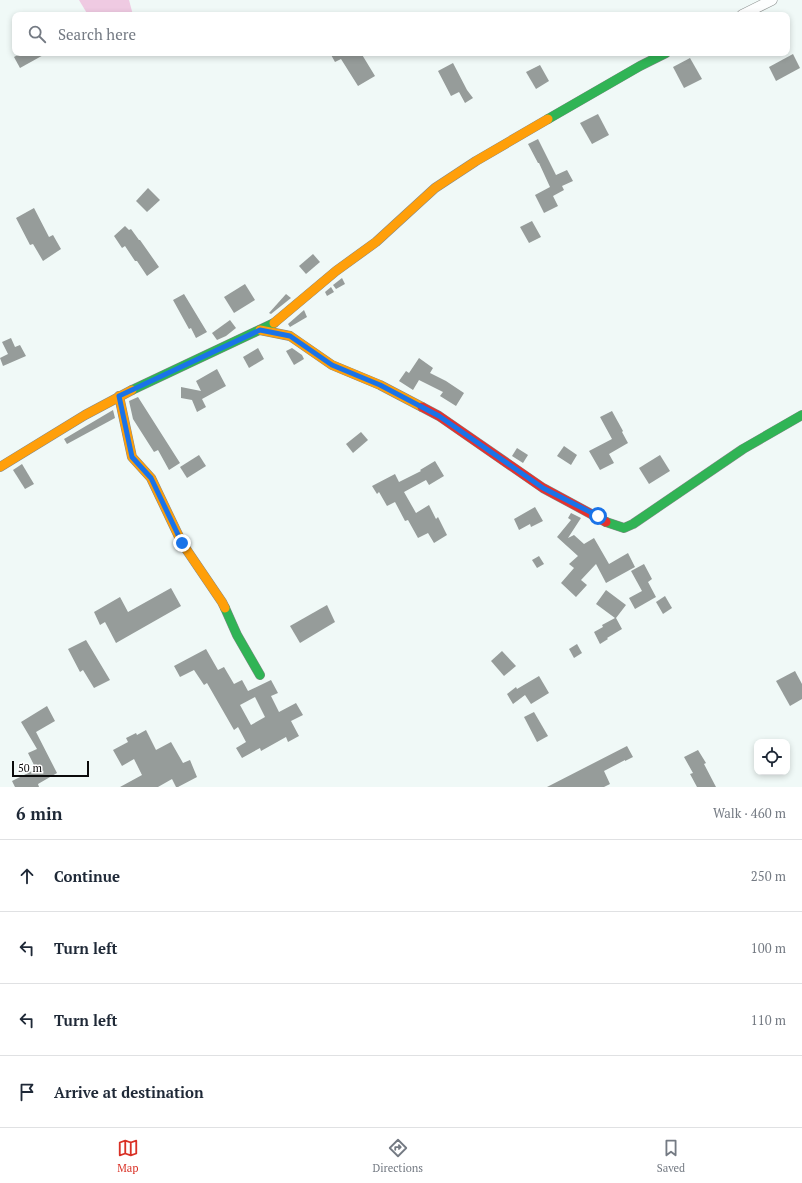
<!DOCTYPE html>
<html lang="en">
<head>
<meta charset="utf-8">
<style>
	:root { --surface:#fff; --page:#f6f6f7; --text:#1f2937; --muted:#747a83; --line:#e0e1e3; --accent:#d93025 }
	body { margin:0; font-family:"PT Serif",serif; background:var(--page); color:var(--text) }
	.controls { position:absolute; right:12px; bottom:12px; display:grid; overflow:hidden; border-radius:8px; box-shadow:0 2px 6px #0003 }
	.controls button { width:36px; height:36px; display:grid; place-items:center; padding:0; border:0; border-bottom:1px solid var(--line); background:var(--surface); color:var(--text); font:20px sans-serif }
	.scale { position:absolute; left:12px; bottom:10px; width:77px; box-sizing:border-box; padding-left:4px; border:2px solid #0b0b0b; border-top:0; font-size:11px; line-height:14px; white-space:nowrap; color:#0b0b0b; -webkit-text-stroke:3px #fff; paint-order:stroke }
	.stop { position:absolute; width:12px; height:12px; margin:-9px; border:3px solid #1a73e8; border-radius:50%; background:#fff }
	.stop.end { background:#1a73e8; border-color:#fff; box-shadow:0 1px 4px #0008 }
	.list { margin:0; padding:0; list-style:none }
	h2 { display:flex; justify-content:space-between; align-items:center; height:52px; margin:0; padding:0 16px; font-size:17px }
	h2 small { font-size:13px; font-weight:400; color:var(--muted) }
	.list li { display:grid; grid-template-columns:26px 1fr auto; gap:12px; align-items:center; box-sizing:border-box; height:72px; padding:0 16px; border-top:1px solid var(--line) }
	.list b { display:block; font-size:15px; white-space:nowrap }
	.list em { font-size:13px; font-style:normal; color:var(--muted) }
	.icon { flex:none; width:22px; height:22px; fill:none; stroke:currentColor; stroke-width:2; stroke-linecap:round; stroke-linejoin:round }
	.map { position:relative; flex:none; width:802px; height:787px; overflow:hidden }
	.search { position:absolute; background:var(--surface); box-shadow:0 2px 6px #0003; left:12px; right:12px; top:12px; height:44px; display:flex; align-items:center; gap:10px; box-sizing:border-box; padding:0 14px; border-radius:8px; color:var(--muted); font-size:15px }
	.sheet { height:340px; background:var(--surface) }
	nav { display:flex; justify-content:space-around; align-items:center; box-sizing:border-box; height:56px; border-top:1px solid var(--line); background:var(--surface); font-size:11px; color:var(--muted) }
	nav a { display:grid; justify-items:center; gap:2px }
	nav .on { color:var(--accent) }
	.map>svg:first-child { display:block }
	.water { fill:#efcae2 }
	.building { fill:#969c9a; fill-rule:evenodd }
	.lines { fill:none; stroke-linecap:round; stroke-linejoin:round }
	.street-casing { stroke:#8e9291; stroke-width:11 }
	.fast-casing { stroke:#858988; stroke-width:10 }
	.slow-casing { stroke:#858988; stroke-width:10 }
	.jam-casing { stroke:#858988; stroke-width:10 }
	.street { stroke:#fdfefe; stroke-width:10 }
	.fast { stroke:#30b455; stroke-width:9 }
	.slow { stroke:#ff9f0a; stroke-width:9 }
	.jam { stroke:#e5322d; stroke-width:9 }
	.route { stroke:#1a73e8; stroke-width:5 }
</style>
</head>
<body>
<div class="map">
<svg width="802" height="787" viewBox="0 0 802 787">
	<rect width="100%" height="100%" fill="#f0f9f7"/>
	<!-- water -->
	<polygon class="water" points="79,0 129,0 133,15 88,15"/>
	<!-- building -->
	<g class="building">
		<polygon points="21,53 47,53 20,68 14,57"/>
		<polygon points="330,53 361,53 375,76 358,86 341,59 335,62"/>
		<polygon points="793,54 800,68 776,81 769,67"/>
		<polygon points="690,58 702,79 684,88 673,67"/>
		<polygon points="453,63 467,90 473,98 465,103 459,92 451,96 438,71"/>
		<polygon points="540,65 549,81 536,89 526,72"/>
		<polygon points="598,114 609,135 592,144 580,123"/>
		<polygon points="538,139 556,175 567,170 573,181 562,186 564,190 553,196 558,206 544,213 535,195 550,187 539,163 538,163 528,144"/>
		<polygon points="148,188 160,200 147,212 136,201"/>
		<polygon points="34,208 49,237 53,235 61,249 43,261 33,244 30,245 16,218"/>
		<polygon points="532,221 541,237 529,243 520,227"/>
		<polygon points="125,226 129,230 131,229 139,240 140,240 159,267 147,276 137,261 135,261 125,246 122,248 114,236"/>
		<polygon points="313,254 320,262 306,274 299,266"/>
		<polygon points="342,278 345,284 336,289 333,285"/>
		<polygon points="245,284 255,300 234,313 224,297"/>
		<polygon points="331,287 334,292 327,296 325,292"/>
		<polygon points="184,294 207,332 196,338 191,328 189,329 173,300"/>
		<polygon points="286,294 291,298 271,314 269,313"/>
		<polygon points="304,310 307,317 290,327 288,324"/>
		<polygon points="230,320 236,328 226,336 217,340 212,333"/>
		<polygon points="11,338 15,347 20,345 26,356 3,366 0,358 8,354 2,342"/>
		<polygon points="258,348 264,359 249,368 243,357"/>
		<polygon points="292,348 302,355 304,359 294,365 286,351"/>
		<polygon points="419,358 433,368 430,373 446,381 464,393 456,406 440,396 443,392 419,380 413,390 399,381 406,371 409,373"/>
		<polygon points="217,369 226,386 202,399 206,407 197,412 192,400 181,398 181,387 201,391 196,381"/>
		<polygon points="138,397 180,463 169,470 158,450 154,452 133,419 129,401"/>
		<polygon points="113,410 115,418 67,444 64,439"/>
		<polygon points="612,411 623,431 622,432 628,443 609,454 614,463 600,470 589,451 612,439 600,417"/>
		<polygon points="361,432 368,440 353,453 346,444"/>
		<polygon points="564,446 577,455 571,465 557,456"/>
		<polygon points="517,448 528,455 523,463 512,456"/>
		<polygon points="199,455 206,466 187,478 180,467"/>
		<polygon points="660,455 670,471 649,484 639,468"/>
		<polygon points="435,461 444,476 429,485 426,480 404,492 416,513 429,505 436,519 438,517 447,535 434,543 428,533 418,538 408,520 405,521 395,502 387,506 379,492 377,494 372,486 395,474 399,482 421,471 420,470"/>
		<polygon points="22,464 34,484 25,489 13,470"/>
		<polygon points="535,507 543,521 531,527 530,524 519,530 514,519"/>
		<polygon points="571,513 581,518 568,538 574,535 584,544 594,538 609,564 628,553 635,567 606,583 596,564 581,580 587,585 576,597 561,583 574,568 569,564 578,556 557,537 571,520 568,518"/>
		<polygon points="539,556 544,564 537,568 532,560"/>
		<polygon points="644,564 652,579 648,582 656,597 635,609 629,598 642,591 631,571"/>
		<polygon points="171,588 181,606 116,643 105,622 100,625 94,612 120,597 128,612"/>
		<polygon points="606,590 626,605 616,618 622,629 607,638 608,639 600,644 594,632 603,627 602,625 615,618 596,604"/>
		<polygon points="665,596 672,608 663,614 656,602"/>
		<polygon points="327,605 335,622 300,643 290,626"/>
		<polygon points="86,640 110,680 94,688 83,670 80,672 68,649"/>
		<polygon points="577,644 582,653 574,658 569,649"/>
		<path d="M206,649L218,670L224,667L234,684L242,680L248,691L271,680L278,693L271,696L279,712L296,703L303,715L291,721L299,736L288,742L286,737L261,751L260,748L242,758L236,748L246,742L238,727L234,730L207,683L204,685L194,670L180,677L174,666ZM255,697L265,717L251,725L240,705Z"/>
		<polygon points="502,651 516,666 504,676 491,661"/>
		<polygon points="795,671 802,684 802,699 790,706 776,681"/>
		<polygon points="539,676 549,693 531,704 525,695 513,704 507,694 516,687 517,689"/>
		<polygon points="47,706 55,721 36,732 57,773 38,784 39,787 15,787 12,781 36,769 28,753 37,749 21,722"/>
		<polygon points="534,712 548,736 537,742 524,717"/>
		<polygon points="146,730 156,750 171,742 183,763 190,760 197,777 178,787 176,787 172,779 158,787 120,787 142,775 134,759 122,766 113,750 128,742 126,738 136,733 137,735"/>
		<polygon points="627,746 633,757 625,761 625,760 604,771 610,784 604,787 547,787"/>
		<polygon points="698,750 706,763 704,764 716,787 697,787 690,774 693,773 684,757"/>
	</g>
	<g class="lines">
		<!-- street casing -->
		<g class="street-casing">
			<polyline id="street" points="742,15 772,0"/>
		</g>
		<!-- fast casing -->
		<g class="fast-casing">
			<g id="fast">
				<polyline points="548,119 640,66 666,53"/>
				<polyline points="132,390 274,323"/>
				<polyline points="606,522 624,528 633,524 743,449 802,415"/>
				<polyline points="225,608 237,635 260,675"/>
			</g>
		</g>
		<!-- slow casing -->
		<g class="slow-casing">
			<g id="slow">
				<polyline points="274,323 336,271 376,242 435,188 476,161 548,119"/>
				<polyline points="260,330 290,336 332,365 380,385 422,407"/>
				<polyline points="119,396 132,457 151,478 182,543 222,602 225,608"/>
				<polyline points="0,467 85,415 132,390"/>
			</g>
		</g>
		<!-- jam casing -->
		<g class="jam-casing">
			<polyline id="jam" points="422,407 439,416 543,488 606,522"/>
		</g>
		<!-- street -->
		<use href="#street" class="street"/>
		<!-- fast -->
		<use href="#fast" class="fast"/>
		<!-- slow -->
		<use href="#slow" class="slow"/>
		<!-- jam -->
		<use href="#jam" class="jam"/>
	</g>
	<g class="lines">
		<!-- route -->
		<polyline class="route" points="182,543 151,478 132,457 119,396 260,330 290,336 332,365 380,385 439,416 543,488 598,516"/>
	</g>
</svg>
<div class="controls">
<button><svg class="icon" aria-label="locate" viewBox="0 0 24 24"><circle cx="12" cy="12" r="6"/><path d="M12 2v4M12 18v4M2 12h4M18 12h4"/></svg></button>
</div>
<div class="scale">50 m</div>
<div class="stop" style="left:598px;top:516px"></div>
<div class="stop end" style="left:182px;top:543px"></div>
<div class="search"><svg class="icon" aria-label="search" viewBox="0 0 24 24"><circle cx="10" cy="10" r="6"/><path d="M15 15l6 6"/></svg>Search here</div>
</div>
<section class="sheet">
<h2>6 min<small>Walk · 460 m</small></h2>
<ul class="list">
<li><svg class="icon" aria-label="ahead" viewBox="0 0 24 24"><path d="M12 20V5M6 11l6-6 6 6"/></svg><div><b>Continue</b></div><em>250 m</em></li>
<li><svg class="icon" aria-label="left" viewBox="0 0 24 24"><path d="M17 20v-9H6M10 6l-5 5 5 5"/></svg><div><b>Turn left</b></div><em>100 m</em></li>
<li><svg class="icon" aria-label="left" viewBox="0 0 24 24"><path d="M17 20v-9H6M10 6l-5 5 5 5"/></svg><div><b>Turn left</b></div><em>110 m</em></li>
<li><svg class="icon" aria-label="arrive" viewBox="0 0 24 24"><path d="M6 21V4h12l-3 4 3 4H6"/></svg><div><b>Arrive at destination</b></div></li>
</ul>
</section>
<nav>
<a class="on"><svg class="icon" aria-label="map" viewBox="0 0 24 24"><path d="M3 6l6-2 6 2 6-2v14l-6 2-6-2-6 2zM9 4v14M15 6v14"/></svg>Map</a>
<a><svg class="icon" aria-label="directions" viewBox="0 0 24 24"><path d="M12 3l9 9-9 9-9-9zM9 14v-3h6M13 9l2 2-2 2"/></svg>Directions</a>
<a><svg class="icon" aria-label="saved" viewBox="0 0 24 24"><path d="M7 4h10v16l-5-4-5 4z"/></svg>Saved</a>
</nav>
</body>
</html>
